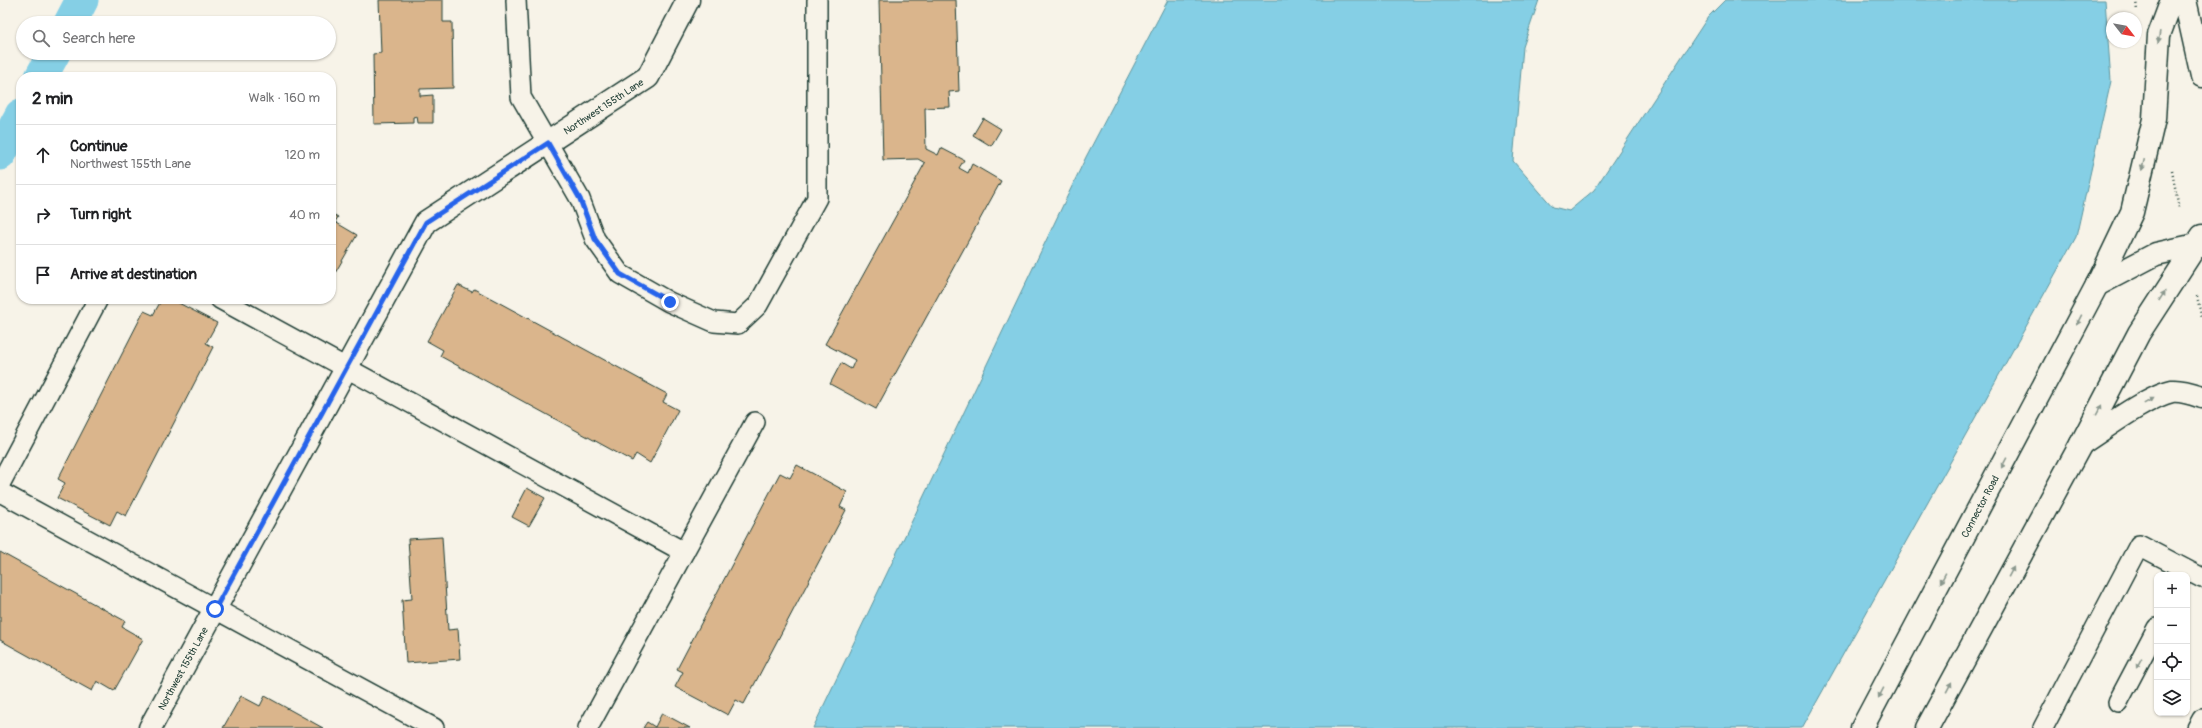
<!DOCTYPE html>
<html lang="en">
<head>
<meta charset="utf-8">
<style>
	:root { --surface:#fff; --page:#f6f6f6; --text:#202124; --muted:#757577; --line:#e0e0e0 }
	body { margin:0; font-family:Pangolin,sans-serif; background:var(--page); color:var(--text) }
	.controls { position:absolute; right:12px; bottom:12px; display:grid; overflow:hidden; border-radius:8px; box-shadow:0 1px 3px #0004 }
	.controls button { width:36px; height:36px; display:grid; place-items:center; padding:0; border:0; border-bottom:1px solid var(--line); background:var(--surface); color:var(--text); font:20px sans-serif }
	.compass { position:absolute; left:2106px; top:12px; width:36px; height:36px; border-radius:50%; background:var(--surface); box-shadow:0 1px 3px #0004; rotate:121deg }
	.stop { position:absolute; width:12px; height:12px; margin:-9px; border:3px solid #2563eb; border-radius:50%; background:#fff }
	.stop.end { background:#2563eb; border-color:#fff; box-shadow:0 1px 4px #0008 }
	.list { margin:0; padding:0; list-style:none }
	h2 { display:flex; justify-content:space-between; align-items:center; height:52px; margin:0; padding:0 16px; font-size:17px }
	h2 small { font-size:13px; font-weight:400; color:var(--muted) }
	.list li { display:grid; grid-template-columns:26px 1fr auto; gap:12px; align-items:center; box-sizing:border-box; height:60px; padding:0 16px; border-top:1px solid var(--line) }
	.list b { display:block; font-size:15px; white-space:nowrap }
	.list p { margin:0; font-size:13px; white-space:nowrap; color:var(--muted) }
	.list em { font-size:13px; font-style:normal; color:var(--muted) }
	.icon { flex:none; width:22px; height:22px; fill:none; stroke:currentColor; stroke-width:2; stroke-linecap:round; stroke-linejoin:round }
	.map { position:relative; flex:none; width:2202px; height:728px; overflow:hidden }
	.search { position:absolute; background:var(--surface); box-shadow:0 1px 3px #0004; left:16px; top:16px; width:320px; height:44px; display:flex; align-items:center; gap:10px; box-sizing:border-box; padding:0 14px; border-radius:22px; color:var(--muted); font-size:15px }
	.panel { position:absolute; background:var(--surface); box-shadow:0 1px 3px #0004; left:16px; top:72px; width:320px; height:232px; border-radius:16px }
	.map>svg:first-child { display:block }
	.water { fill:#85cfe5; stroke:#5c959e }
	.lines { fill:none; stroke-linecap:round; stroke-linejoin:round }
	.canal { stroke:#85cfe5; stroke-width:33 }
	.building { fill:#dab58c; stroke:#1f3d34 }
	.lane-casing { stroke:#1f3d34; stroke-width:22 }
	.street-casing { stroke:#1f3d34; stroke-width:25 }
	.secondary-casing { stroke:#1f3d34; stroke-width:25 }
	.primary-casing { stroke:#1f3d34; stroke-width:25 }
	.path { stroke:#1f3d34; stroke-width:2.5; stroke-dasharray:1 3; stroke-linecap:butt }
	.lane { stroke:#f7f3e8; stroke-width:19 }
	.street { stroke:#f7f3e8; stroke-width:22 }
	.secondary { stroke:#f7f3e8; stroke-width:22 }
	.primary { stroke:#f7f3e8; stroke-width:22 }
	.oneway { fill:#8b988e }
	.route { stroke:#2563eb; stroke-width:5 }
	.labels { text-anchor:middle; stroke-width:4; stroke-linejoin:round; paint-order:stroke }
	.street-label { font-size:10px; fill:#1f3d34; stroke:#f7f3e8 }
</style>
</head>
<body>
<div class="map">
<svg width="2202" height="728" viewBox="0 0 2202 728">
	<rect width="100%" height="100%" fill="#f7f3e8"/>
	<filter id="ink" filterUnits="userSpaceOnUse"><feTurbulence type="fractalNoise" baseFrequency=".025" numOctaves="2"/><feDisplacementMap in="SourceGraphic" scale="8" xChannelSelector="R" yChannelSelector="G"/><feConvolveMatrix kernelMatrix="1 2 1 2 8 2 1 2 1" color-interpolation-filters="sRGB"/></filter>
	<g filter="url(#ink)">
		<!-- water -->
		<polygon class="water" points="1168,0 1539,0 1523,47 1513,161 1553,207 1569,211 1594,190 1708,17 1725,0 2105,0 2111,81 2076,237 1802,728 813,728 1086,157"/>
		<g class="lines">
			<!-- canal -->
			<g class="canal">
				<polyline points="70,23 82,0"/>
				<polyline points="41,77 54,53"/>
				<polyline points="0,154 21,115"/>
			</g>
		</g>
		<!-- building -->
		<g class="building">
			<polygon points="379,0 443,0 443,22 452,22 453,88 420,89 420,96 433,95 433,123 418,123 417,116 413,117 413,123 374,124 373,54 381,53"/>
			<polygon points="879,0 956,0 959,91 949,92 950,107 925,108 926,149 938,155 941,148 964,160 959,168 968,173 972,164 1001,181 876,409 830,384 841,363 851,369 855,360 825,344 925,163 918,159 883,160"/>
			<polygon points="983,118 1001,129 991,146 973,135"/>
			<polygon points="331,213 338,217 335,222 357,235 331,280"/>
			<polygon points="458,285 472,292 474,289 667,394 663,402 678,410 650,463 636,454 632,461 440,356 443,350 427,341"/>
			<polygon points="162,299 171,299 217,323 206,343 213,347 126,516 117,511 110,525 57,498 65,483 58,479 144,311 153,315"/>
			<polygon points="797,465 847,492 840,507 846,510 744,704 736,700 728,715 675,687 683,672 677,669 780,473 790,478"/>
			<polygon points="527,488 545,498 529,526 512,517"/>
			<polygon points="442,537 448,630 458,629 460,659 406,663 402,600 412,599 408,539"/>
			<polygon points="0,552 125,621 122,627 143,639 114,691 97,681 92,691 0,640"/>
			<polygon points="241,696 260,706 265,696 323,728 223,728"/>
			<polygon points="662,713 690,728 643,728 647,722 655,727"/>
		</g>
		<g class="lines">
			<!-- lane casing -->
			<g class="lane-casing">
				<g id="lane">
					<polyline points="516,0 521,97 580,199 595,239 620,274 669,302 714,322 738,324 758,305 817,198 817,0"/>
					<polyline points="220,299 684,552"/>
					<polyline points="0,484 98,299"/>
					<polyline points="0,492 434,728"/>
					<polyline points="2118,702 2157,628"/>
					<polyline points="588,728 755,422"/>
					<polyline points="2043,728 2139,545 2202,578"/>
					<polyline points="2197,728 2202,719"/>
				</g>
			</g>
			<!-- street casing -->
			<g class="street-casing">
				<g id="street">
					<path id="s1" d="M150,728L426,222L648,77L688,0"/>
				</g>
			</g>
			<!-- secondary casing -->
			<g class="secondary-casing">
				<g id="secondary">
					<path id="s2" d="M1862,728L2097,285"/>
					<polyline points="1927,728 2081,444"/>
				</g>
			</g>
			<!-- primary casing -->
			<g class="primary-casing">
				<g id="primary">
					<polyline points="2185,0 2202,76"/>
					<polyline points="2097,285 2132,212 2154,119 2159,35 2172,0"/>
					<polyline points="2097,285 2156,254 2196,245 2202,246"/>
					<path d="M2082,443C2104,429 2148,396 2172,391C2182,390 2193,394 2202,397"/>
					<polyline points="2081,444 2139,333 2202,236"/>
				</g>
			</g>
			<!-- path -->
			<g class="path">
				<polyline points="2136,0 2137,11"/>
				<polyline points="2172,171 2179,208"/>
				<polyline points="2197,296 2202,319"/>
			</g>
			<!-- lane -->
			<use href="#lane" class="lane"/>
			<!-- street -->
			<use href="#street" class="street"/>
			<!-- secondary -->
			<use href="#secondary" class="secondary"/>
			<!-- primary -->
			<use href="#primary" class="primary"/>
		</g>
		<!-- one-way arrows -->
		<defs><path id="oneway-solid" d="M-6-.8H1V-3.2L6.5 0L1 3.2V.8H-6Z"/></defs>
		<g class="oneway">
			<use href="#oneway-solid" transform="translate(2159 37) rotate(99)"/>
			<use href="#oneway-solid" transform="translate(2143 165) rotate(103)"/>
			<use href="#oneway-solid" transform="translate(2162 296) rotate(-57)"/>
			<use href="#oneway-solid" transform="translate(2079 320) rotate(117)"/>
			<use href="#oneway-solid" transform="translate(2149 401) rotate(-29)"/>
			<use href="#oneway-solid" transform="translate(2099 410) rotate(-62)"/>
			<use href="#oneway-solid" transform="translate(2004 463) rotate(118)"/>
			<use href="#oneway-solid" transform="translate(2011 572) rotate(-62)"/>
			<use href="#oneway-solid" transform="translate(1943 578) rotate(118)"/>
			<use href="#oneway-solid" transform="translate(2139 663) rotate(118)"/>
			<use href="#oneway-solid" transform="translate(1949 687) rotate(-62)"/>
			<use href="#oneway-solid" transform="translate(1881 693) rotate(118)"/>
		</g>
	</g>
	<g class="lines" filter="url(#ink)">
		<!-- route -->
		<polyline class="route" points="215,609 426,222 548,143 580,199 595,239 620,274 670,302"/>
	</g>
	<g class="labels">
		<!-- street labels -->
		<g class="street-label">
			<text dy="4" stroke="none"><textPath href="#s1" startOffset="788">Northwest 155th Lane</textPath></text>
			<text dy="4" stroke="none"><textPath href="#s2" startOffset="251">Connector Road</textPath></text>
			<text dy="4" stroke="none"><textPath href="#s1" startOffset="68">Northwest 155th Lane</textPath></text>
		</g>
	</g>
</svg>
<div class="controls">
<button>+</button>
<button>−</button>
<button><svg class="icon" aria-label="locate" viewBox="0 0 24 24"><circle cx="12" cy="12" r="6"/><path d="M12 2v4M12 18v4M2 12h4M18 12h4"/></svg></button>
<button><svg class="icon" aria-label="layers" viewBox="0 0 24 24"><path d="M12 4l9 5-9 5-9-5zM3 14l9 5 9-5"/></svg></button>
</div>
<svg class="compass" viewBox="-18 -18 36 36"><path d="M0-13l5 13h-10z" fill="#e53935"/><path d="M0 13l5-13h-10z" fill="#757577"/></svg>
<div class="stop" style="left:215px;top:609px"></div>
<div class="stop end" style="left:670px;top:302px"></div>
<div class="search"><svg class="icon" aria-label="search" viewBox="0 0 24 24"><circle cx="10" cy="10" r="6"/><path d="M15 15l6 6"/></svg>Search here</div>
<section class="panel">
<h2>2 min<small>Walk · 160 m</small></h2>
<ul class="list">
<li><svg class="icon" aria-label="ahead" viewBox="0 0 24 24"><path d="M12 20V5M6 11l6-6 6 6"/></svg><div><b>Continue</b><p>Northwest 155th Lane</p></div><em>120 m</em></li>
<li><svg class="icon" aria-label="right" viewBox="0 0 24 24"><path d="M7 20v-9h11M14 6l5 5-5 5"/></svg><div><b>Turn right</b></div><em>40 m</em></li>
<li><svg class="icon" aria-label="arrive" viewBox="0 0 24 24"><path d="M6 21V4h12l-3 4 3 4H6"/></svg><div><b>Arrive at destination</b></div></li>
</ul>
</section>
</div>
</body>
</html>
